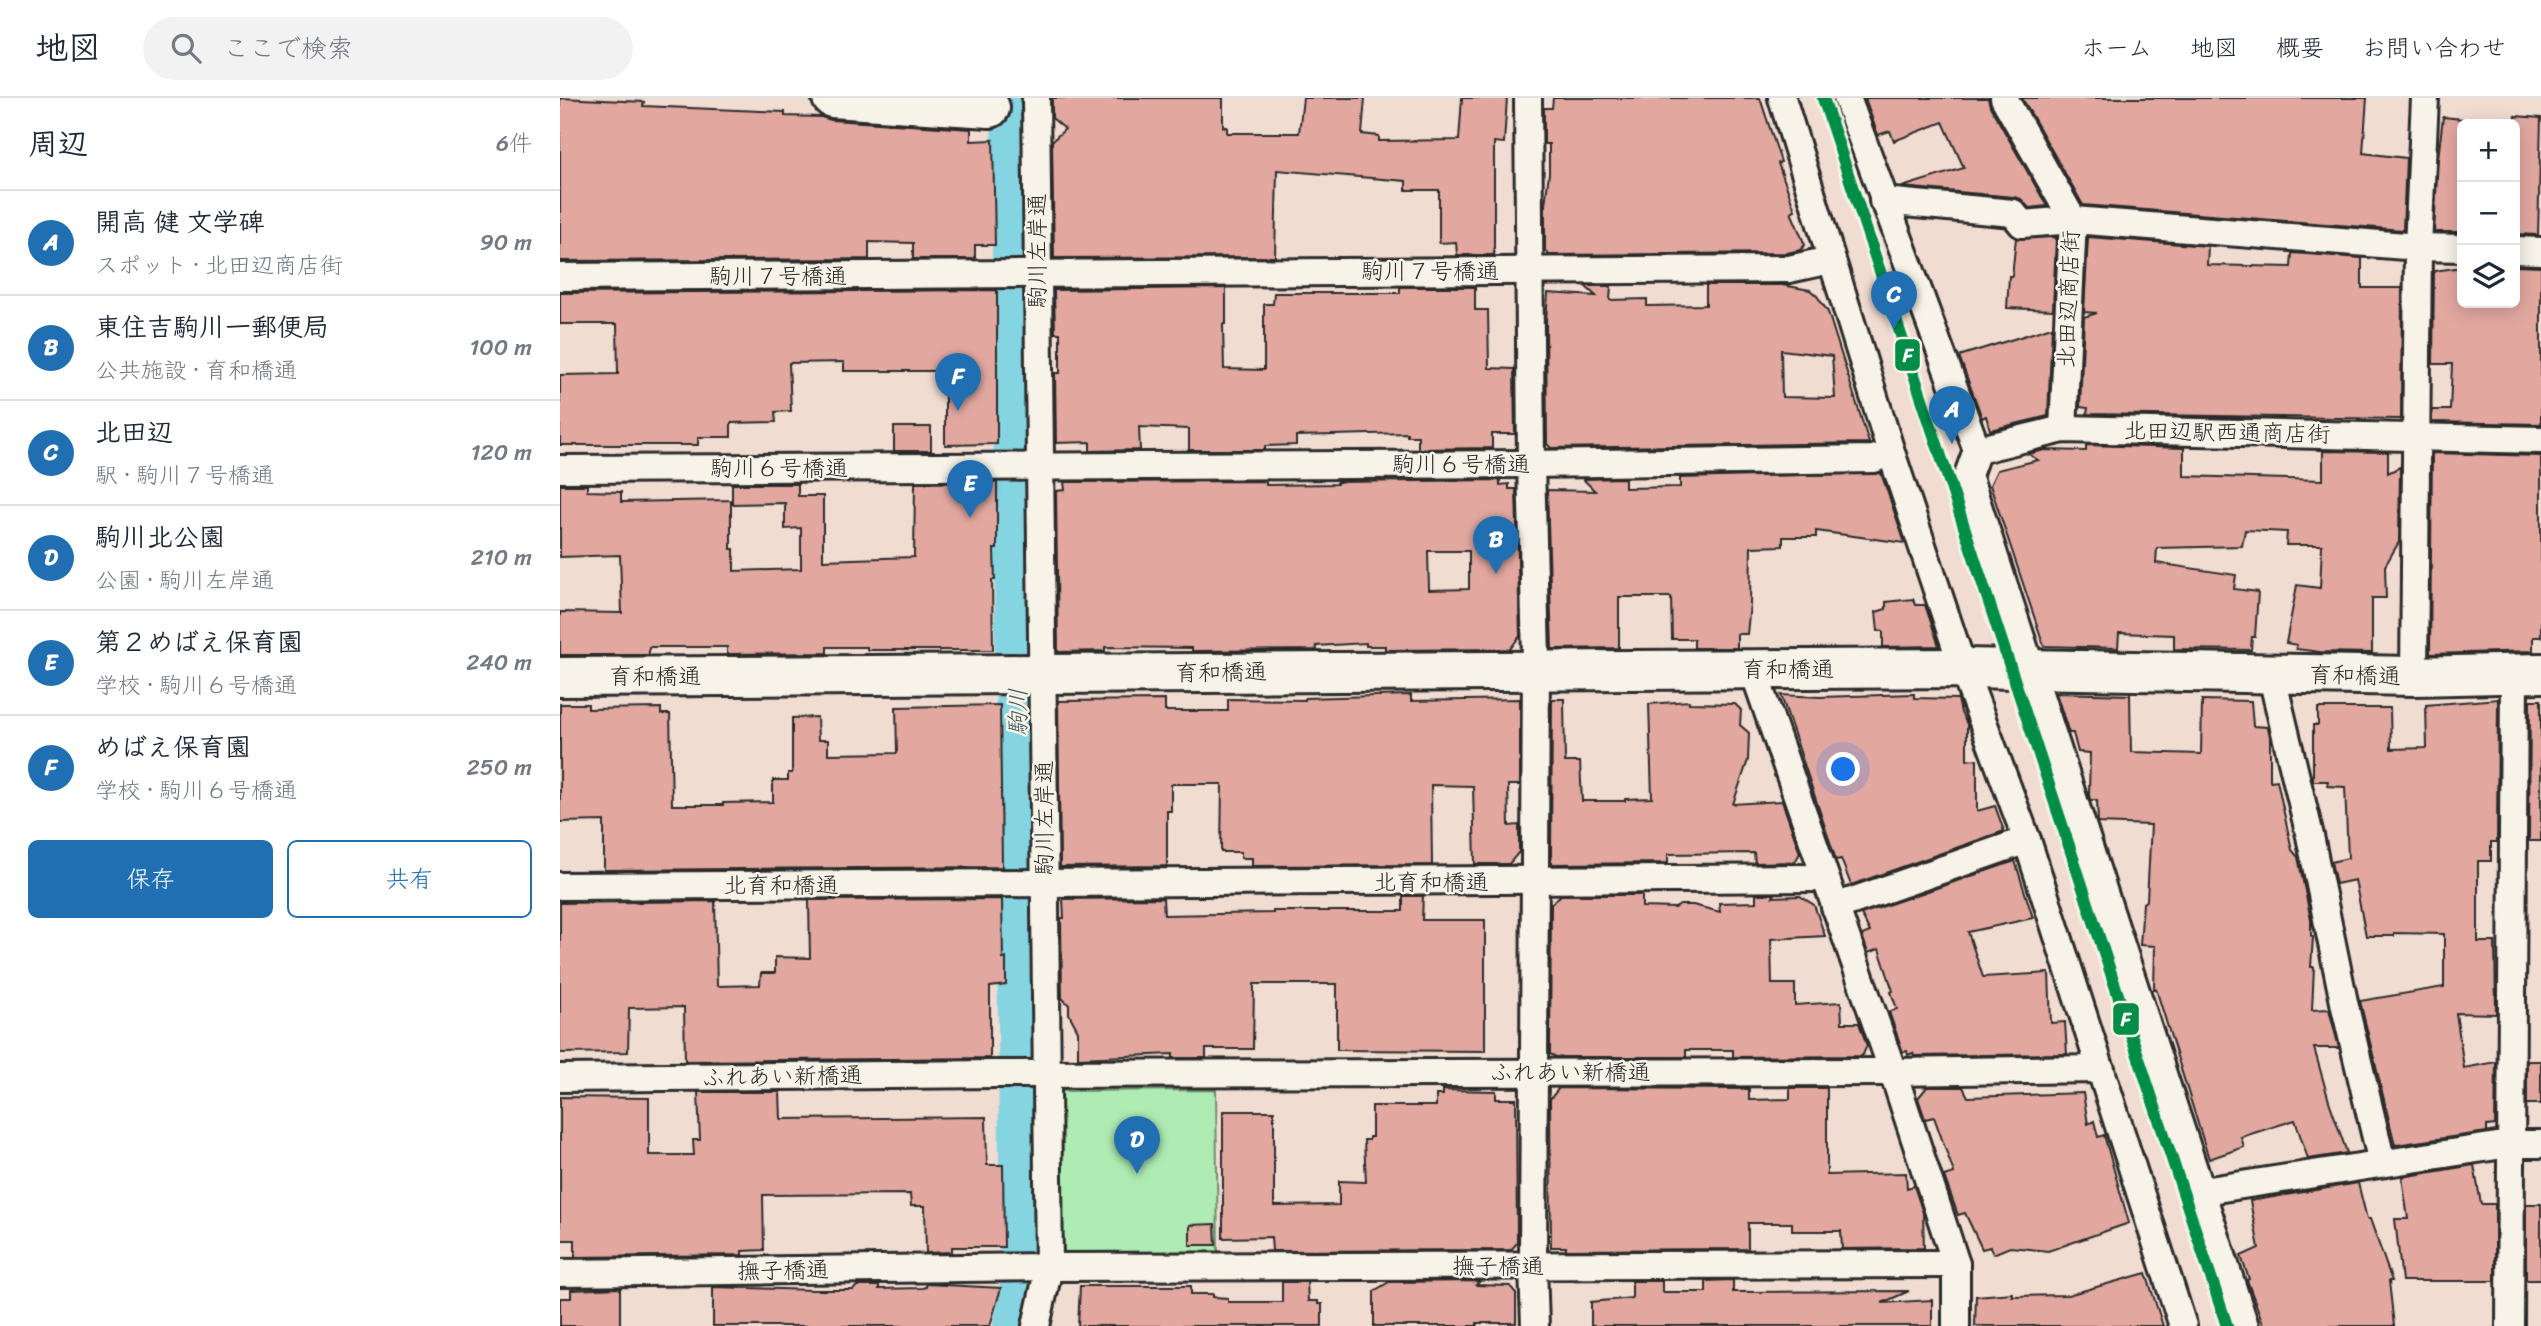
<!DOCTYPE html>
<html lang="ja">
<head>
<meta charset="utf-8">
<style>
	:root { --surface:#fff; --page:#f2f2f3; --text:#1f2937; --muted:#747a83; --line:#e0e1e3; --accent:#1f6fb2 }
	body { margin:0; font-family:Sriracha,"Klee One",sans-serif; background:var(--page); color:var(--text) }
	.controls { position:absolute; right:21px; top:21px; display:grid; overflow:hidden; border-radius:10px; box-shadow:0 4px 18px #0003 }
	.controls button { width:63px; height:63px; display:grid; place-items:center; padding:0; border:0; border-bottom:2px solid var(--line); background:var(--surface); color:var(--text); font:35px sans-serif }
	.you { position:absolute; left:1284px; top:672px; width:24px; height:24px; margin:-18px; border:5px solid #fff; border-radius:50%; background:#1a73e8; box-shadow:0 0 0 10px #1a73e833 }
	.badge { display:grid; place-items:center; width:46px; height:46px; border-radius:50%; background:var(--accent); color:#fff; font-size:23px; font-weight:700 }
	.pin { position:absolute; translate:-50% -58px; filter:drop-shadow(0 2px 4px #0008) }
	.pin::after { content:''; position:absolute; top:37px; width:24px; height:21px; background:inherit; clip-path:polygon(0 0,100% 0,50% 100%) }
	.list { margin:0; padding:0; list-style:none }
	h2 { display:flex; justify-content:space-between; align-items:center; height:91px; margin:0; padding:0 28px; font-size:30px }
	h2 small { font-size:23px; font-weight:400; color:var(--muted) }
	.list li { display:grid; grid-template-columns:46px 1fr auto; gap:21px; align-items:center; box-sizing:border-box; height:105px; padding:0 28px; border-top:2px solid var(--line) }
	.list b { display:block; font-size:26px; white-space:nowrap }
	.list p { margin:0; font-size:23px; white-space:nowrap; color:var(--muted) }
	.list em { font-size:23px; font-style:normal; color:var(--muted) }
	.actions { display:flex; gap:14px; padding:21px 28px }
	.actions a { flex:1; padding:16px 0; border:2px solid var(--accent); border-radius:10px; text-align:center; font-size:24px; color:var(--accent) }
	.actions .main { background:var(--accent); color:#fff }
	.icon { flex:none; width:38px; height:38px; fill:none; stroke:currentColor; stroke-width:2; stroke-linecap:round; stroke-linejoin:round }
	.map { position:relative; flex:none; width:1981px; height:1228px; overflow:hidden }
	header { display:flex; align-items:center; gap:42px; box-sizing:border-box; height:98px; padding:0 35px; background:var(--surface); border-bottom:2px solid var(--line) }
	header strong { font-size:33px }
	nav { display:flex; gap:38px; margin-inline-start:auto; font-size:24px }
	.search { width:490px; height:63px; background:var(--page); display:flex; align-items:center; gap:18px; box-sizing:border-box; padding:0 24px; border-radius:38px; color:var(--muted); font-size:26px }
	main { display:flex }
	aside { flex:1; background:var(--surface) }
	.map>svg:first-child { display:block }
	.green { fill:#aeecb3; stroke:#6c8c6f; stroke-width:2 }
	.lines { fill:none; stroke-linecap:round; stroke-linejoin:round }
	.river { stroke:#85d4e2; stroke-width:46 }
	.building { fill:#e2a8a0; stroke:#2b2b2b; stroke-width:2; fill-rule:evenodd }
	.street-casing { stroke:#2b2b2b; stroke-width:32 }
	.secondary-casing { stroke:#2b2b2b; stroke-width:44 }
	.street { stroke:#f7f3e8; stroke-width:26 }
	.secondary { stroke:#f7f3e8; stroke-width:38 }
	.rail-1-casing { stroke:#f7f3e8; stroke-width:18 }
	.rail-1 { stroke:#028e46; stroke-width:12 }
	.labels { text-anchor:middle; stroke-width:5; stroke-linejoin:round; paint-order:stroke }
	.street-label { font-size:23px; fill:#2b2b2b; stroke:#f7f3e8 }
	.water-label { font-size:24px; font-style:italic; fill:#425559; stroke:#f7f3e8 }
	.line-badge { stroke:#f7f3e8; stroke-width:2.5 }
	.badge-label { font-size:19px; text-anchor:middle; font-weight:bold; fill:#fff }
</style>
</head>
<body>
<header>
<strong>地図</strong>
<div class="search"><svg class="icon" aria-label="search" viewBox="0 0 24 24"><circle cx="10" cy="10" r="6"/><path d="M15 15l6 6"/></svg>ここで検索</div>
<nav><a>ホーム</a><a>地図</a><a>概要</a><a>お問い合わせ</a></nav>
</header>
<main>
<aside>
<h2>周辺<small>6件</small></h2>
<ul class="list">
<li><span class="badge">A</span><div><b>開高 健 文学碑</b><p>スポット · 北田辺商店街</p></div><em>90 m</em></li>
<li><span class="badge">B</span><div><b>東住吉駒川一郵便局</b><p>公共施設 · 育和橋通</p></div><em>100 m</em></li>
<li><span class="badge">C</span><div><b>北田辺</b><p>駅 · 駒川７号橋通</p></div><em>120 m</em></li>
<li><span class="badge">D</span><div><b>駒川北公園</b><p>公園 · 駒川左岸通</p></div><em>210 m</em></li>
<li><span class="badge">E</span><div><b>第２めばえ保育園</b><p>学校 · 駒川６号橋通</p></div><em>240 m</em></li>
<li><span class="badge">F</span><div><b>めばえ保育園</b><p>学校 · 駒川６号橋通</p></div><em>250 m</em></li>
</ul>
<div class="actions"><a class="main">保存</a><a>共有</a></div>
</aside>
<div class="map">
<svg width="1981" height="1228" viewBox="0 0 1981 1228">
	<rect width="100%" height="100%" fill="#f1dcd2"/>
	<filter id="ink" filterUnits="userSpaceOnUse"><feTurbulence type="fractalNoise" baseFrequency=".0143" numOctaves="2"/><feDisplacementMap in="SourceGraphic" scale="14" xChannelSelector="R" yChannelSelector="G"/><feConvolveMatrix kernelMatrix="1 2 1 2 8 2 1 2 1" color-interpolation-filters="sRGB"/></filter>
	<g filter="url(#ink)">
		<!-- green -->
		<polygon class="green" points="656,992 658,1160 498,1160 495,993"/>
		<g class="lines">
			<!-- river -->
			<polyline class="river" points="454,0 463,1201 456,1228"/>
		</g>
		<!-- building -->
		<g class="building">
			<polygon points="0,0 84,4 83,8 225,14 225,18 261,19 271,22 411,31 411,43 433,42 435,147 415,147 415,161 353,161 353,145 309,144 309,161 0,163"/>
			<polygon points="492,0 663,0 663,29 667,29 667,35 739,35 743,0 805,0 802,36 819,38 819,43 899,42 902,0 947,0 944,45 934,44 934,157 897,157 896,144 879,145 879,92 846,92 846,83 717,72 715,159 494,160 492,43 505,31 492,20"/>
			<polygon points="993,0 1200,0 1221,64 1218,65 1235,112 1231,114 1245,147 1240,152 1227,155 989,157 985,153 985,107 989,75 989,46 984,46 984,10 992,10"/>
			<polygon points="1305,0 1428,0 1430,8 1487,108 1469,110 1461,101 1454,99 1342,89 1404,70 1383,24 1334,43 1330,33 1318,37"/>
			<polygon points="1462,0 1807,0 1803,55 1846,60 1843,132 1523,107"/>
			<polygon points="1955,18 1981,20 1978,137 1955,136"/>
			<polygon points="1883,19 1902,21 1902,134 1874,134 1878,61"/>
			<polygon points="1496,139 1493,212 1447,210 1449,178 1452,178 1456,140"/>
			<polygon points="1528,139 1648,148 1647,167 1731,169 1732,155 1802,160 1802,190 1842,190 1841,321 1527,316 1528,310 1520,309 1524,219 1537,215 1524,214"/>
			<polygon points="1955,168 1981,169 1981,326 1872,324 1872,312 1890,312 1892,266 1873,266 1874,173 1902,169 1902,205 1955,205"/>
			<path d="M1146,187H1222L1250,192L1257,198L1268,214L1309,345L991,350L987,346L986,223L988,195L1036,198L1025,188H1051L1050,202L1087,201V208L1146,207ZM1221,252L1272,258L1275,300L1222,299Z"/>
			<polygon points="840,189 915,189 915,212 928,212 929,270 954,271 955,336 932,336 932,350 858,351 858,338 847,338 847,335 736,338 736,347 705,348 705,352 629,352 629,331 579,329 580,352 530,353 530,344 496,345 495,275 500,275 500,235 495,235 494,192 666,190 666,226 663,226 664,271 704,272 704,206 713,206 714,195 840,195"/>
			<polygon points="437,192 437,346 385,347 385,273 284,273 284,264 229,265 231,313 215,314 216,324 171,325 171,339 138,339 138,347 0,347 0,277 58,276 57,226 0,226 0,195"/>
			<polygon points="1492,229 1488,318 1430,332 1426,318 1422,320 1399,258"/>
			<rect x="334" y="329" width="37" height="24"/>
			<polygon points="1526,347 1624,350 1624,378 1763,382 1763,353 1828,354 1828,375 1840,369 1839,444 1825,468 1826,500 1812,500 1812,555 1760,554 1736,551 1737,547 1726,545 1737,487 1760,490 1762,447 1726,447 1727,434 1685,432 1682,448 1597,450 1596,465 1676,477 1674,491 1698,494 1695,539 1692,539 1691,552 1614,551 1614,537 1559,535 1558,550 1484,548 1430,387 1437,372 1478,362 1468,356 1485,352 1526,353"/>
			<polygon points="1872,355 1981,358 1981,539 1973,539 1973,553 1870,556"/>
			<polygon points="1321,375 1345,445 1256,433 1256,439 1223,439 1223,448 1191,449 1190,506 1187,536 1177,536 1177,550 1134,550 1134,541 1112,541 1111,499 1059,499 1059,550 992,551 987,392 1035,393 1023,381 1065,380 1065,390 1120,389 1120,380"/>
			<path d="M940,382V387L949,386V391H956L960,538L950,551L825,552V548H806V545L756,548L757,552L632,553V550L545,549V553L498,554L496,393L505,392L504,384L706,383V387L777,386V384ZM868,453H909V491L869,492Z"/>
			<polygon points="437,384 437,451 434,451 435,482 432,482 433,552 307,552 307,549 267,549 267,555 167,556 167,549 89,549 89,557 0,557 0,514 62,515 60,457 0,459 0,387 27,387 27,393 61,394 61,404 171,402 171,451 174,451 174,473 241,471 241,430 225,431 225,405 172,406 172,386 238,386 238,398 263,398 263,462 354,459 355,385"/>
			<polygon points="1353,501 1355,507 1365,507 1379,548 1323,549 1323,533 1318,533 1316,514 1326,511 1326,504"/>
			<polygon points="1496,595 1570,597 1571,654 1641,656 1642,602 1691,603 1693,628 1708,629 1710,639 1710,683 1717,682 1732,752 1738,759 1751,822 1751,838 1753,839 1751,869 1754,869 1752,912 1769,911 1779,950 1754,950 1769,1003 1787,1055 1748,1061 1735,1022 1681,1039 1684,1049 1649,1061 1596,891 1594,891 1595,848 1580,847 1583,805 1587,802 1591,727 1538,725 1537,702 1530,702 1529,697 1530,655 1518,654 1513,635 1509,635"/>
			<polygon points="1354,596 1354,600 1398,601 1401,615 1407,626 1407,662 1417,661 1417,713 1435,708 1444,733 1291,787 1281,761 1276,762 1221,597 1260,599"/>
			<polygon points="851,597 851,603 960,601 960,687 948,687 949,728 959,727 959,754 949,766 915,766 913,688 871,687 872,767 692,768 692,760 681,760 681,754 661,754 662,686 613,686 611,687 611,713 607,713 607,768 500,769 498,603 605,602 605,613 668,613 668,601 745,602 745,600"/>
			<polygon points="992,601 1004,601 1005,664 1020,664 1022,703 1065,703 1065,701 1092,700 1089,606 1129,603 1129,605 1175,606 1181,612 1180,627 1189,635 1188,662 1173,706 1222,703 1240,755 1235,764 1195,765 1194,755 1108,756 1108,765 993,766 991,764"/>
			<polygon points="1938,601 1937,744 1931,744 1931,763 1918,763 1918,844 1935,844 1936,916 1896,915 1904,970 1936,964 1935,1027 1927,1028 1927,1034 1835,1047 1800,903 1884,889 1884,836 1834,835 1834,838 1806,838 1795,782 1776,786 1771,764 1788,760 1785,689 1767,688 1768,683 1753,683 1753,627 1758,627 1758,610 1830,610 1831,651 1867,650 1866,607"/>
			<polygon points="1970,602 1981,602 1981,743 1969,743"/>
			<polygon points="0,606 28,606 28,611 101,610 101,616 110,616 112,707 163,707 163,705 213,704 213,682 228,682 228,675 232,675 232,620 257,619 258,642 268,642 268,656 337,655 336,609 440,607 442,769 44,772 44,723 0,724"/>
			<polygon points="1455,763 1473,820 1408,834 1423,879 1489,875 1491,925 1505,924 1507,956 1354,958 1353,955 1348,957 1347,953 1343,954 1329,914 1337,911 1331,894 1333,893 1319,851 1308,855 1302,837 1310,834 1301,816"/>
			<polygon points="1196,796 1215,796 1213,799 1240,798 1254,807 1265,838 1211,841 1212,886 1235,886 1235,907 1281,904 1282,925 1299,925 1307,948 1302,958 1173,959 1173,952 1126,952 1126,959 996,959 990,956 991,806 1001,797 1082,797 1082,809 1115,810 1120,807 1133,807 1160,814 1159,805 1196,804"/>
			<polygon points="843,798 863,798 862,822 925,822 925,953 777,952 777,886 694,886 693,951 646,951 646,960 613,960 613,956 518,960 518,933 509,916 509,907 502,900 501,820 504,820 503,801 603,800 604,817 713,815 713,813 843,813"/>
			<polygon points="442,801 443,861 446,860 446,887 430,889 430,960 125,963 124,909 69,910 68,954 0,955 0,805 155,803 157,888 200,887 201,875 215,875 215,859 250,860 249,802"/>
			<rect x="1967" y="963" width="14" height="43"/>
			<polygon points="1367,989 1403,989 1408,999 1523,995 1528,1026 1534,1023 1538,1039 1544,1037 1569,1125 1488,1153 1450,1149 1433,1156 1430,1149 1422,1151 1405,1115 1398,1117 1384,1078 1394,1075 1374,1019 1365,1021 1358,1000"/>
			<polygon points="999,990 1189,991 1189,1002 1230,1001 1230,990 1267,990 1267,1077 1346,1075 1347,1090 1354,1088 1363,1115 1364,1150 1282,1151 1281,1133 1232,1133 1232,1125 1188,1125 1188,1151 1006,1152 1006,1149 991,1149 990,1001"/>
			<polygon points="883,992 936,993 936,1001 956,1001 957,1145 951,1152 712,1153 711,1139 663,1140 663,1013 714,1013 714,1108 779,1107 779,1083 806,1084 804,1042 809,1042 809,1039 812,1039 812,1008 876,1008 876,997 883,997"/>
			<polygon points="138,994 220,994 221,1021 426,1019 427,1067 443,1067 444,1149 392,1149 392,1154 366,1155 365,1108 351,1108 350,1096 203,1097 204,1152 182,1153 182,1157 15,1159 15,1142 0,1142 0,999 89,1000 89,1057 134,1057 133,1042 140,1042"/>
			<polygon points="1914,1067 1921,1106 1935,1106 1935,1183 1842,1183 1835,1121 1848,1121 1842,1079"/>
			<polygon points="1798,1085 1807,1121 1810,1121 1832,1183 1829,1183 1834,1228 1704,1228 1687,1182 1689,1181 1681,1158 1699,1150 1690,1103"/>
			<rect x="1966" y="1106" width="15" height="76"/>
			<polygon points="655,1126 656,1147 630,1147 630,1127"/>
			<polygon points="1586,1175 1603,1228 1415,1228 1416,1198 1452,1195 1452,1198 1508,1197"/>
			<polygon points="1173,1182 1173,1194 1349,1193 1322,1205 1372,1202 1372,1228 1031,1228 1031,1204 1072,1200 1072,1183 1102,1183 1102,1194 1146,1194 1146,1183"/>
			<polygon points="920,1183 916,1187 950,1188 956,1195 956,1225 917,1225 917,1228 814,1228 814,1193 829,1184"/>
			<polygon points="722,1184 747,1184 748,1203 758,1203 758,1206 762,1206 762,1228 518,1228 520,1188 631,1188 631,1196 653,1196 653,1199 668,1200 668,1204 722,1204"/>
			<polygon points="366,1186 441,1190 430,1228 153,1228 153,1189 254,1192 293,1192 297,1188 319,1188 319,1191 362,1190 366,1189"/>
			<polygon points="60,1190 60,1228 0,1228 0,1200 11,1200 11,1192"/>
		</g>
		<g class="lines">
			<!-- street casing -->
			<g class="street-casing">
				<g id="street">
					<polyline points="476,0 489,1169 476,1228"/>
					<polyline points="968,0 971,366 976,560 973,1168 975,1228"/>
					<polyline points="1222,0 1331,354 1403,570 1467,742 1623,1228"/>
					<polyline points="1287,0 1417,352 1408,377 1685,1228"/>
					<polyline points="1444,0 1513,122 1503,331"/>
					<polyline points="1323,103 1453,115 1462,126 1513,122 1858,149 1902,150"/>
					<polyline points="1955,152 1981,153"/>
					<polyline points="0,179 1229,171 1270,162"/>
					<polyline points="1417,352 1503,331 1981,342"/>
					<polyline points="0,371 971,366 1314,361 1331,354"/>
					<polyline points="1193,571 1333,974 1396,1166 1396,1228"/>
					<polyline points="1711,575 1750,738 1785,909 1822,1065"/>
					<polyline points="1854,578 1858,149 1865,0"/>
					<polyline points="0,788 1264,780"/>
					<polyline points="1275,809 1467,742"/>
					<polyline points="0,980 437,976 1333,974 1541,971"/>
					<polyline points="1643,1093 1950,1046 1981,1046"/>
					<polyline points="0,1175 489,1169 1396,1166"/>
					<polyline points="1950,1228 1954,576"/>
				</g>
			</g>
			<!-- secondary casing -->
			<g class="secondary-casing">
				<g id="secondary">
					<polyline points="272,0 430,10"/>
					<polyline points="0,579 1403,570 1854,578 1981,575"/>
				</g>
			</g>
			<!-- street -->
			<use href="#street" class="street"/>
			<!-- secondary -->
			<use href="#secondary" class="secondary"/>
			<!-- rail-1 casing -->
			<g class="rail-1-casing">
				<polyline id="rail-1" points="1263,0 1667,1228"/>
			</g>
			<!-- rail-1 -->
			<use href="#rail-1" class="rail-1"/>
		</g>
	</g>
	<g class="labels">
		<!-- street labels -->
		<g class="street-label">
			<text transform="translate(477 153) rotate(-90)" y="8">駒川左岸通</text>
			<text x="870" y="181">駒川７号橋通</text>
			<text x="218" y="186">駒川７号橋通</text>
			<text transform="translate(1508 201) rotate(-88)" y="8">北田辺商店街</text>
			<text transform="translate(1667 334) rotate(1)" y="8">北田辺駅西通商店街</text>
			<text x="901" y="374">駒川６号橋通</text>
			<text x="219" y="378">駒川６号橋通</text>
			<text x="1228" y="579">育和橋通</text>
			<text transform="translate(661 574) rotate(-1)" y="8">育和橋通</text>
			<text transform="translate(1795 577) rotate(1)" y="8">育和橋通</text>
			<text x="95" y="586">育和橋通</text>
			<text transform="translate(484 720) rotate(-90)" y="8">駒川左岸通</text>
			<text x="871" y="792">北育和橋通</text>
			<text x="221" y="795">北育和橋通</text>
			<text x="1010" y="982">ふれあい新橋通</text>
			<text transform="translate(222 978) rotate(-1)" y="8">ふれあい新橋通</text>
			<text x="938" y="1176">撫子橋通</text>
			<text transform="translate(223 1172) rotate(-1)" y="8">撫子橋通</text>
		</g>
		<!-- water labels -->
		<g class="water-label">
			<text transform="translate(458 614) rotate(-90)" y="8">駒川</text>
		</g>
	</g>
	<g class="line-badge">
		<rect x="1334" y="240" width="27" height="34" rx="7" fill="#028e46"/>
		<rect x="1552" y="904" width="28" height="34" rx="7" fill="#028e46"/>
	</g>
	<g class="badge-label">
		<text x="1348" y="264">F</text>
		<text x="1566" y="928">F</text>
	</g>
</svg>
<div class="controls">
<button>+</button>
<button>−</button>
<button><svg class="icon" aria-label="layers" viewBox="0 0 24 24"><path d="M12 4l9 5-9 5-9-5zM3 14l9 5 9-5"/></svg></button>
</div>
<div class="you"></div>
<div class="pin badge" style="left:1392px;top:346px">A</div>
<div class="pin badge" style="left:936px;top:476px">B</div>
<div class="pin badge" style="left:1334px;top:231px">C</div>
<div class="pin badge" style="left:577px;top:1076px">D</div>
<div class="pin badge" style="left:410px;top:420px">E</div>
<div class="pin badge" style="left:398px;top:313px">F</div>
</div>
</main>
</body>
</html>
